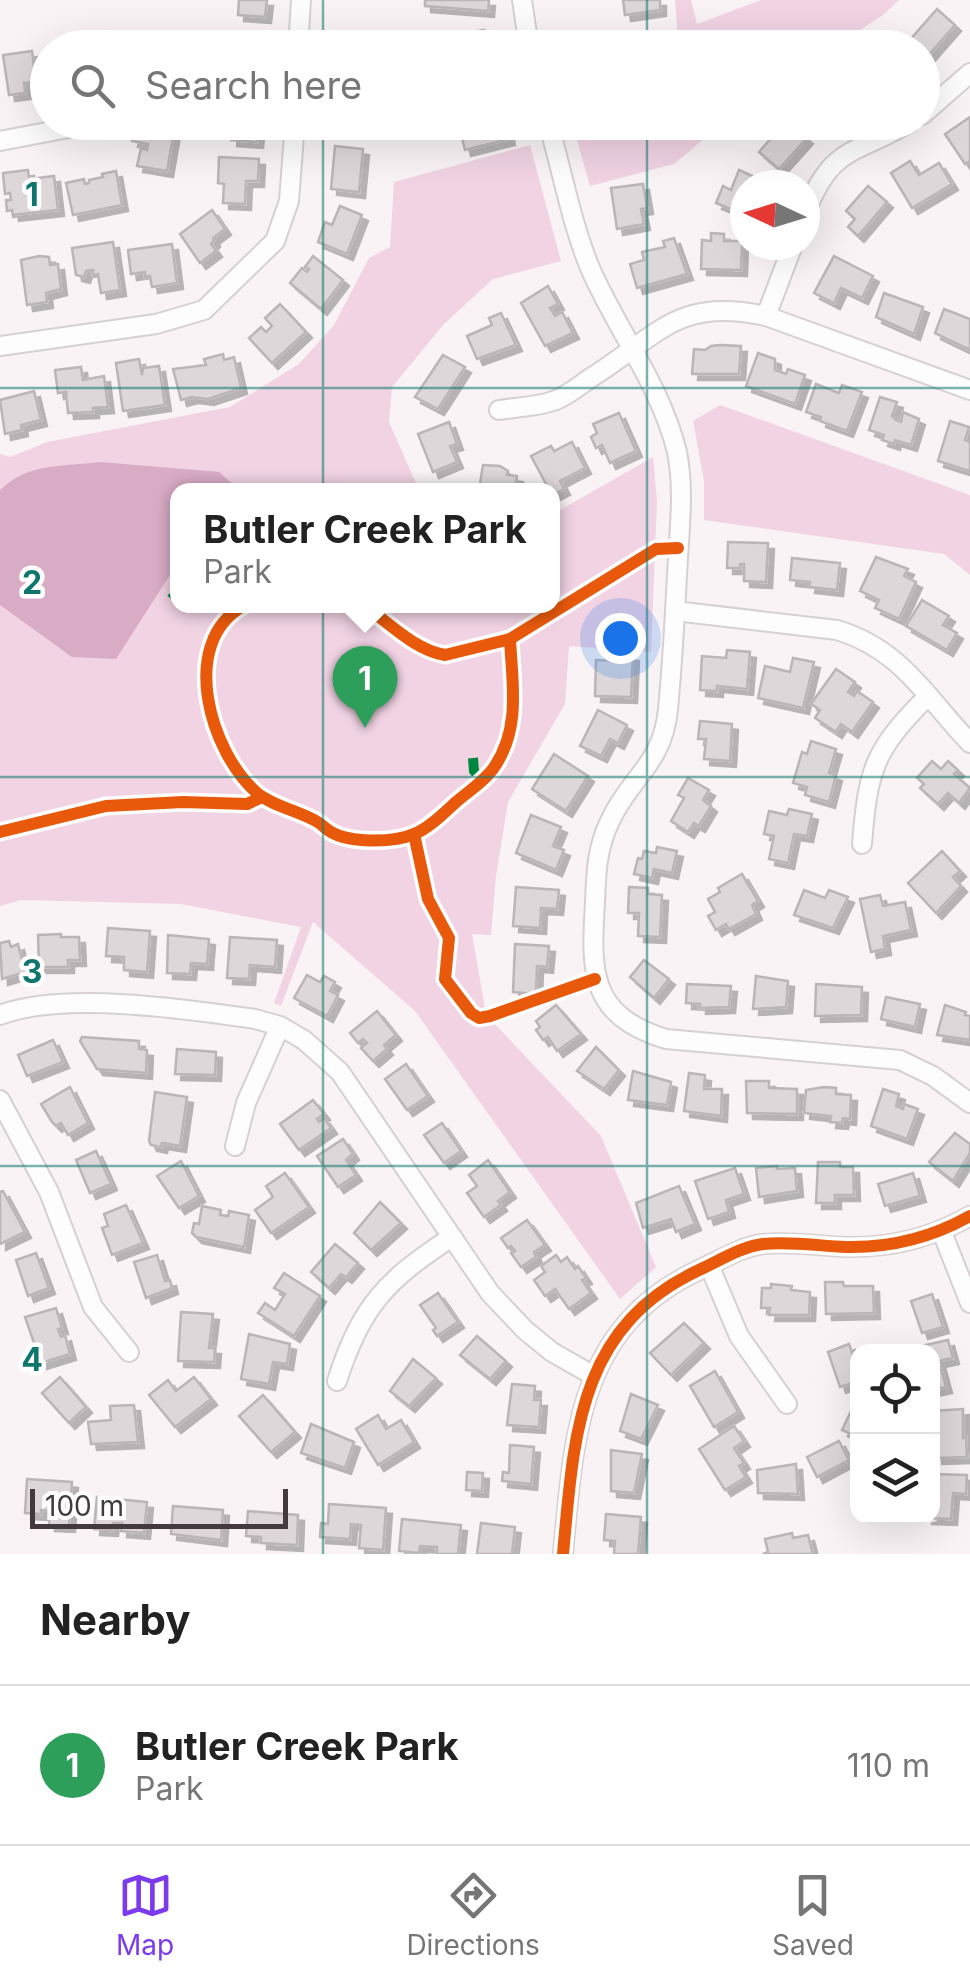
<!DOCTYPE html>
<html lang="en">
<head>
<meta charset="utf-8">
<style>
	:root { --surface:#fff; --page:#f2f2f2; --text:#222; --muted:#767676; --line:#e0e0e0; --accent:#7c3aed }
	body { margin:0; font-family:Inter,sans-serif; background:var(--page); color:var(--text) }
	.controls { position:absolute; right:30px; bottom:30px; display:grid; overflow:hidden; border-radius:20px; box-shadow:0 10px 40px #0002 }
	.controls button { width:90px; height:90px; display:grid; place-items:center; padding:0; border:0; border-bottom:2px solid var(--line); background:var(--surface); color:var(--text); font:50px sans-serif }
	.compass { position:absolute; left:730px; top:170px; width:90px; height:90px; border-radius:50%; background:var(--surface); box-shadow:0 10px 40px #0002; rotate:274deg }
	.scale { position:absolute; left:30px; bottom:25px; width:258px; box-sizing:border-box; padding-left:10px; border:5px solid #423a3e; border-top:0; font-size:28px; line-height:35px; white-space:nowrap; color:#423a3e; -webkit-text-stroke:8px #fff; paint-order:stroke }
	.you { position:absolute; left:620px; top:638px; width:35px; height:35px; margin:-25px; border:8px solid #fff; border-radius:50%; background:#1a73e8; box-shadow:0 0 0 15px #1a73e833 }
	.badge { display:grid; place-items:center; width:65px; height:65px; border-radius:50%; background:var(--accent); color:#fff; font-size:32px; font-weight:700 }
	.pin { position:absolute; translate:-50% -82px; filter:drop-shadow(0 2px 5px #0008) }
	.pin::after { content:''; position:absolute; top:52px; width:35px; height:30px; background:inherit; clip-path:polygon(0 0,100% 0,50% 100%) }
	.popup { position:absolute; left:170px; top:483px; width:390px; height:130px; box-sizing:border-box; display:grid; place-content:center; border-radius:20px; background:var(--surface); filter:drop-shadow(0 2px 8px #0005); font-size:32px; white-space:nowrap; color:var(--muted) }
	.popup b { font-size:38px; color:var(--text) }
	.popup::after { content:''; position:absolute; left:50%; top:100%; margin-left:-20px; border:20px solid transparent; border-top-color:var(--surface) }
	.list { margin:0; padding:0; list-style:none }
	h2 { display:flex; justify-content:space-between; align-items:center; height:130px; margin:0; padding:0 40px; font-size:42px }
	h2 small { font-size:32px; font-weight:400; color:var(--muted) }
	.list li { display:grid; grid-template-columns:65px 1fr auto; gap:30px; align-items:center; box-sizing:border-box; height:160px; padding:0 40px; border-top:2px solid var(--line) }
	.list b { display:block; font-size:38px; white-space:nowrap }
	.list p { margin:0; font-size:32px; white-space:nowrap; color:var(--muted) }
	.list em { font-size:32px; font-style:normal; color:var(--muted) }
	.icon { flex:none; width:55px; height:55px; fill:none; stroke:currentColor; stroke-width:2; stroke-linecap:round; stroke-linejoin:round }
	.map { position:relative; flex:none; width:970px; height:1554px; overflow:hidden }
	.search { position:absolute; background:var(--surface); box-shadow:0 10px 40px #0002; left:30px; right:30px; top:30px; height:110px; display:flex; align-items:center; gap:25px; box-sizing:border-box; padding:0 35px; border-radius:55px; color:var(--muted); font-size:38px }
	.sheet { height:290px; background:var(--surface) }
	nav { display:flex; justify-content:space-around; align-items:center; box-sizing:border-box; height:140px; border-top:2px solid var(--line); background:var(--surface); font-size:28px; color:var(--muted) }
	nav a { display:grid; justify-items:center; gap:5px }
	nav .on { color:var(--accent) }
	.map>svg:first-child { display:block }
	.green { fill:#f1d3e4 }
	.water { fill:#d9acc6 }
	.building { fill:#ded7da; stroke:#bbb5b8; stroke-width:2.5; filter:url(#shadow) }
	.lines { fill:none; stroke-linecap:round; stroke-linejoin:round }
	.minor-casing { stroke:#d7d0d3; stroke-width:22 }
	.minor { stroke:#fefdfe; stroke-width:18 }
	.quiet { stroke:#00873e; stroke-width:10; stroke-dasharray:20 10; stroke-linecap:butt }
	.cycleway-casing { stroke:#fff; stroke-width:19 }
	.cycleway { stroke:#e8590c; stroke-width:12 }
	.grid { fill:none; stroke:#0f766e; stroke-width:2.5; stroke-opacity:0.55 }
	.grid-label { font-size:32px; text-anchor:middle; font-weight:bold; fill:#0f766e; stroke:#fff; stroke-width:9; stroke-linejoin:round; paint-order:stroke }
</style>
</head>
<body>
<div class="map">
<svg width="970" height="1554" viewBox="0 0 970 1554">
	<defs>
		<filter id="shadow"><feDropShadow dx="6" dy="6" stdDeviation="0" flood-color="#0004"/></filter>
	</defs>
	<rect width="100%" height="100%" fill="#f9f3f6"/>
	<!-- green -->
	<g class="green">
		<polygon points="675,0 691,0 697,24 761,0 899,0 883,15 834,47 674,48 678,41"/>
		<polygon points="614,123 614,122 723,123 674,164 590,186 575,133"/>
		<polygon points="530,145 561,261 493,279 444,324 392,387 389,422 419,490 178,490 178,606 552,606 553,514 653,457 657,501 651,652 569,646 565,704 508,802 496,876 491,935 472,934 486,1014 574,982 577,990 492,1021 601,1136 656,1267 620,1299 415,1011 313,922 281,1006 274,1003 301,927 181,904 21,900 0,906 0,454 10,457 47,442 230,407 299,364 334,325 369,258 390,247 394,182"/>
		<polygon points="720,405 970,495 970,575 944,554 704,520 704,481 693,421"/>
	</g>
	<!-- water -->
	<path class="water" d="M100,462L219,472L239,490H178L177,564L116,659L72,657L0,605V490C29,462 63,467 100,462Z"/>
	<!-- building -->
	<g class="building">
		<polygon points="239,0 267,0 265,17 238,15"/>
		<polygon points="425,0 489,0 488,11 425,6"/>
		<polygon points="623,0 660,0 660,10 625,15"/>
		<polygon points="937,9 955,25 927,57 922,48 916,48 909,41"/>
		<polygon points="484,30 488,48 464,48 461,34"/>
		<polygon points="338,33 358,35 357,48 337,48"/>
		<polygon points="32,51 36,82 24,83 25,93 9,95 3,55"/>
		<polygon points="970,117 970,161 965,164 945,134"/>
		<polygon points="233,122 259,122 257,142 231,140"/>
		<polygon points="458,122 505,122 509,139 465,150"/>
		<polygon points="785,122 807,138 779,169 759,152"/>
		<polygon points="135,124 174,131 167,171 137,166 141,148 147,150 148,144 132,141"/>
		<polygon points="335,146 363,149 359,192 331,189"/>
		<polygon points="219,157 259,159 258,181 246,181 245,204 223,203 224,184 218,183"/>
		<polygon points="910,161 919,175 939,163 952,184 912,208 891,173"/>
		<polygon points="28,170 30,187 38,186 37,178 54,176 58,210 13,215 12,210 7,211 6,200 11,200 10,193 5,194 3,173"/>
		<polygon points="739,170 759,179 757,185 745,185 745,215 716,203 723,186 731,190"/>
		<polygon points="116,171 122,205 73,215 66,183 84,179 85,184 89,183 89,180 103,177 102,174"/>
		<polygon points="643,184 647,208 641,209 644,224 617,229 611,188"/>
		<polygon points="868,186 887,202 858,236 848,227 855,219 846,211"/>
		<polygon points="340,206 362,215 347,254 318,242 325,222 332,225"/>
		<polygon points="212,210 225,229 213,238 214,241 211,244 216,251 200,263 180,234"/>
		<polygon points="711,233 724,234 724,241 742,241 741,270 701,269 702,240 711,241"/>
		<polygon points="674,238 687,274 637,288 630,264 644,260 642,252 665,247 663,241"/>
		<polygon points="113,242 120,290 101,293 98,274 93,275 93,270 86,271 84,277 76,275 72,248"/>
		<polygon points="172,244 177,283 152,287 150,276 145,277 145,272 131,274 128,250"/>
		<polygon points="39,256 49,257 50,265 58,264 61,289 46,293 47,302 27,305 21,260"/>
		<polygon points="313,256 343,280 321,309 290,283 302,268 307,272 309,269 305,267"/>
		<polygon points="834,256 873,276 862,298 841,288 834,303 814,293"/>
		<polygon points="548,286 558,304 550,308 555,316 562,312 573,333 545,346 521,303"/>
		<polygon points="884,293 923,307 914,334 876,317"/>
		<polygon points="280,304 306,332 272,363 249,338 261,327 266,332 272,326 265,318"/>
		<polygon points="944,309 970,319 970,350 935,333"/>
		<polygon points="501,313 516,345 477,359 467,336 492,325 489,318"/>
		<polygon points="720,345 741,346 739,374 692,374 694,349 705,350 711,346"/>
		<polygon points="758,353 775,359 775,370 786,374 788,369 805,375 795,404 746,386"/>
		<polygon points="223,354 224,360 234,357 241,388 208,399 192,397 181,400 173,369 206,365 204,359"/>
		<polygon points="443,355 465,367 438,409 415,397"/>
		<polygon points="139,359 142,375 143,368 159,366 165,405 123,411 116,363"/>
		<polygon points="81,367 83,380 104,376 108,407 93,408 93,412 68,413 66,392 58,393 55,370"/>
		<polygon points="816,384 839,393 842,385 862,392 847,431 820,421 821,417 806,412"/>
		<polygon points="34,391 41,420 21,425 22,430 5,434 0,400"/>
		<polygon points="880,397 897,402 892,416 896,420 901,422 903,412 919,419 911,445 895,440 894,444 882,440 884,435 869,430"/>
		<polygon points="619,413 636,451 610,463 602,445 596,448 591,437 597,433 593,424"/>
		<polygon points="950,421 969,427 965,440 970,442 970,471 938,461"/>
		<polygon points="449,422 457,444 450,446 457,462 433,472 418,434"/>
		<polygon points="572,442 585,468 560,481 564,489 552,495 531,456 551,446 554,451"/>
		<polygon points="483,465 500,466 508,471 507,475 517,476 515,490 479,490"/>
		<polygon points="728,542 768,543 766,582 744,581 744,564 740,564 740,568 727,568"/>
		<polygon points="876,557 908,569 904,576 916,582 899,619 875,608 879,600 860,591"/>
		<polygon points="792,558 840,563 837,590 809,587 810,582 790,580"/>
		<polygon points="922,600 949,616 943,625 957,633 947,650 906,626"/>
		<polygon points="727,650 750,652 747,689 717,686 717,691 700,690 702,656 726,658"/>
		<polygon points="618,654 633,655 631,697 595,696 596,660 618,661"/>
		<polygon points="793,658 814,662 803,708 758,698 765,666 790,672"/>
		<polygon points="836,669 855,682 848,692 854,696 857,691 873,702 852,732 841,724 836,732 815,718 820,710 811,704"/>
		<polygon points="598,710 627,725 618,743 610,739 601,756 580,746"/>
		<polygon points="700,721 732,724 730,761 704,759 706,739 698,739"/>
		<polygon points="811,741 836,749 829,773 836,775 829,802 805,795 807,787 793,783 802,752 807,754"/>
		<polygon points="554,754 588,776 566,811 532,789"/>
		<polygon points="932,761 941,769 948,761 958,770 954,774 970,788 959,803 948,793 938,804 920,788 924,784 917,778"/>
		<polygon points="688,778 709,790 703,800 711,806 699,826 694,823 688,832 671,821 684,798 678,795"/>
		<polygon points="789,809 812,814 807,836 794,834 788,863 769,859 774,836 764,834 769,811 787,815"/>
		<polygon points="531,815 561,827 553,846 564,850 556,870 516,853"/>
		<polygon points="657,847 677,851 672,873 654,869 652,878 634,874 638,858 642,859 644,851 656,853"/>
		<polygon points="942,851 960,871 953,877 961,886 936,913 908,883"/>
		<polygon points="742,874 758,901 752,905 756,914 729,929 726,924 716,930 708,916 715,912 708,899 720,892 718,888"/>
		<polygon points="516,887 559,890 557,909 541,908 540,928 513,926"/>
		<polygon points="629,887 648,888 648,894 662,895 660,937 638,936 639,913 628,913"/>
		<polygon points="804,890 825,898 829,890 848,897 833,928 794,915"/>
		<polygon points="880,895 883,906 905,902 911,930 883,936 885,949 871,952 860,899"/>
		<polygon points="108,928 150,931 147,972 124,970 124,957 106,956"/>
		<polygon points="61,934 61,937 79,937 80,960 68,960 68,967 39,967 38,935"/>
		<polygon points="168,935 209,939 207,964 191,963 190,974 167,973"/>
		<polygon points="230,937 277,940 275,967 250,965 249,979 227,978"/>
		<polygon points="9,941 11,947 18,944 25,972 2,979 0,943"/>
		<polygon points="515,944 549,946 547,967 537,966 536,994 513,992"/>
		<polygon points="644,960 669,979 654,998 630,977"/>
		<polygon points="307,975 320,982 324,976 335,982 330,991 338,995 327,1016 294,998"/>
		<polygon points="756,976 788,981 786,1007 753,1009"/>
		<polygon points="687,984 731,986 729,1007 700,1008 700,1004 686,1003"/>
		<polygon points="816,984 862,987 861,1015 815,1016"/>
		<polygon points="886,997 920,1004 915,1027 881,1019"/>
		<polygon points="556,1005 581,1034 557,1051 548,1037 543,1040 536,1030 540,1027 536,1021"/>
		<polygon points="945,1005 966,1012 965,1015 970,1016 970,1040 937,1035"/>
		<polygon points="377,1011 396,1035 384,1045 387,1049 373,1061 361,1048 367,1043 363,1039 358,1043 350,1033"/>
		<polygon points="82,1037 139,1041 139,1049 147,1050 146,1073 97,1069 80,1041"/>
		<polygon points="53,1040 63,1062 27,1076 18,1055"/>
		<polygon points="596,1047 619,1070 604,1089 577,1071"/>
		<polygon points="177,1049 216,1052 215,1075 175,1074"/>
		<polygon points="406,1064 428,1096 407,1110 385,1079"/>
		<polygon points="633,1071 671,1082 667,1105 628,1100"/>
		<polygon points="689,1073 705,1075 704,1089 722,1089 721,1116 684,1111"/>
		<polygon points="746,1081 769,1081 769,1088 797,1089 797,1114 747,1113"/>
		<polygon points="70,1087 88,1123 68,1135 61,1123 56,1126 52,1122 41,1104"/>
		<polygon points="824,1087 836,1088 836,1094 851,1095 850,1119 843,1118 842,1123 830,1122 831,1116 804,1113 806,1090"/>
		<polygon points="883,1089 899,1094 896,1106 903,1109 904,1104 918,1109 907,1139 871,1126"/>
		<polygon points="155,1092 187,1097 180,1146 162,1143 161,1147 151,1145 149,1141"/>
		<polygon points="313,1100 324,1114 317,1119 319,1122 324,1118 331,1128 299,1150 280,1124"/>
		<polygon points="442,1123 461,1151 444,1163 424,1135"/>
		<polygon points="955,1133 970,1144 970,1153 953,1181 929,1162"/>
		<polygon points="343,1139 353,1154 346,1160 356,1175 338,1187 317,1156"/>
		<polygon points="96,1151 111,1184 90,1193 76,1160"/>
		<polygon points="488,1160 510,1192 498,1201 501,1205 484,1217 467,1193 477,1186 469,1175"/>
		<polygon points="181,1161 199,1196 179,1208 157,1176"/>
		<polygon points="818,1162 840,1162 840,1167 853,1167 854,1195 835,1195 835,1203 816,1203"/>
		<polygon points="777,1166 777,1169 795,1168 797,1191 759,1197 756,1168"/>
		<polygon points="735,1168 744,1194 726,1200 729,1212 708,1219 695,1181"/>
		<polygon points="285,1173 309,1207 271,1233 255,1210 273,1197 266,1186"/>
		<polygon points="913,1173 920,1196 885,1206 878,1184"/>
		<polygon points="679,1186 695,1224 676,1232 671,1219 643,1228 636,1203"/>
		<polygon points="3,1191 25,1232 0,1244 0,1192"/>
		<polygon points="380,1202 401,1223 371,1250 354,1233"/>
		<polygon points="126,1205 143,1243 112,1255 102,1228 108,1226 104,1214"/>
		<polygon points="202,1206 221,1210 220,1215 228,1216 229,1211 249,1215 244,1247 196,1237 192,1233 194,1223 199,1224"/>
		<polygon points="527,1220 545,1245 534,1252 536,1257 521,1267 511,1253 515,1251 511,1246 508,1248 501,1238"/>
		<polygon points="335,1244 358,1263 346,1277 341,1274 329,1288 311,1272"/>
		<polygon points="36,1253 49,1288 28,1296 16,1260"/>
		<polygon points="157,1255 165,1281 170,1280 172,1288 146,1298 134,1262"/>
		<polygon points="556,1255 561,1262 567,1257 575,1269 578,1266 586,1278 582,1280 591,1293 569,1309 555,1289 545,1296 534,1280 545,1272 541,1266"/>
		<polygon points="284,1273 320,1296 294,1336 258,1313 265,1303 275,1310 285,1294 274,1288"/>
		<polygon points="825,1282 843,1282 844,1286 873,1286 874,1313 826,1314"/>
		<polygon points="771,1284 792,1286 791,1290 810,1292 809,1315 769,1315 770,1308 761,1308 762,1288 771,1288"/>
		<polygon points="438,1293 458,1322 437,1336 433,1330 436,1328 420,1305"/>
		<polygon points="932,1294 943,1327 922,1333 911,1301"/>
		<polygon points="56,1308 62,1328 58,1329 61,1337 65,1335 70,1354 41,1363 25,1317"/>
		<polygon points="181,1312 213,1314 209,1348 215,1348 214,1362 178,1361"/>
		<polygon points="684,1323 704,1343 671,1375 650,1353"/>
		<polygon points="249,1334 290,1344 287,1364 273,1362 269,1384 241,1379"/>
		<polygon points="477,1336 506,1361 490,1379 460,1355"/>
		<polygon points="948,1340 953,1358 939,1361 946,1387 932,1390 932,1352 908,1349"/>
		<polygon points="849,1344 858,1370 858,1381 840,1387 828,1352"/>
		<polygon points="413,1359 436,1378 409,1406 390,1391"/>
		<polygon points="715,1371 738,1412 714,1427 690,1386"/>
		<polygon points="60,1377 86,1407 69,1423 42,1393"/>
		<polygon points="194,1377 211,1399 175,1427 149,1395 168,1380 176,1391"/>
		<polygon points="512,1384 535,1386 534,1400 541,1400 539,1427 507,1425"/>
		<polygon points="631,1394 658,1405 641,1439 620,1431"/>
		<polygon points="263,1395 295,1432 271,1452 239,1416"/>
		<polygon points="857,1398 858,1398 858,1437 842,1430"/>
		<polygon points="134,1405 138,1442 91,1444 88,1422 111,1420 110,1406"/>
		<polygon points="963,1409 963,1438 966,1437 967,1457 936,1458 933,1411"/>
		<polygon points="378,1415 386,1429 401,1420 414,1442 378,1465 356,1429"/>
		<polygon points="311,1424 354,1442 345,1468 301,1453"/>
		<polygon points="734,1426 744,1441 734,1448 744,1463 739,1466 746,1477 725,1490 699,1449"/>
		<polygon points="839,1441 849,1460 817,1477 807,1457"/>
		<polygon points="510,1445 534,1447 531,1484 502,1481 503,1472 509,1473"/>
		<polygon points="611,1450 642,1454 634,1493 611,1491"/>
		<polygon points="796,1464 798,1494 758,1493 757,1470"/>
		<polygon points="467,1472 483,1473 482,1491 466,1490"/>
		<polygon points="932,1474 967,1475 966,1494 953,1493 951,1519 925,1518 932,1516"/>
		<polygon points="27,1479 72,1482 69,1526 49,1525 50,1511 41,1510 41,1514 25,1513"/>
		<polygon points="97,1497 147,1502 144,1533 121,1531 122,1523 113,1523 112,1530 94,1529"/>
		<polygon points="329,1504 386,1508 383,1550 359,1548 361,1525 351,1524 350,1539 320,1537 321,1523 328,1524"/>
		<polygon points="173,1506 223,1510 221,1540 171,1534"/>
		<polygon points="248,1511 298,1515 297,1545 261,1543 261,1537 246,1536"/>
		<polygon points="606,1514 641,1517 638,1554 614,1554 615,1541 604,1540"/>
		<polygon points="402,1519 461,1525 458,1554 437,1554 437,1547 420,1546 419,1553 399,1551"/>
		<polygon points="481,1523 515,1527 512,1554 477,1554"/>
		<polygon points="792,1533 793,1538 808,1535 813,1554 763,1554 768,1552 765,1539"/>
	</g>
	<g class="lines">
		<!-- minor casing -->
		<g class="minor-casing">
			<g id="minor">
				<polyline points="522,0 529,48"/>
				<polyline points="298,48 301,0"/>
				<polyline points="922,115 970,73"/>
				<path d="M548,122C562,170 571,222 590,268C617,330 661,386 677,452C684,487 680,523 678,558C675,608 673,659 668,709C663,764 630,777 610,821C597,847 596,873 595,902C591,970 588,1015 666,1039L900,1060L933,1076L970,1103"/>
				<polyline points="0,141 74,127"/>
				<path d="M805,214C832,144 854,156 910,122"/>
				<polyline points="766,316 793,245"/>
				<polyline points="0,346 156,324 204,310 275,241 289,201 295,122"/>
				<path d="M499,410C516,407 536,407 553,401C566,397 580,385 592,377C660,334 678,297 766,316L970,390"/>
				<path d="M675,611L837,630C901,649 926,697 970,743"/>
				<path d="M862,844C868,768 874,750 928,696"/>
				<path d="M0,1015C64,991 186,1009 255,1019L280,1026L304,1040L340,1072L490,1293L525,1330L552,1352L594,1376"/>
				<polyline points="0,1100 49,1192 93,1307 129,1352"/>
				<polyline points="235,1146 246,1103 280,1026"/>
				<polyline points="942,1232 970,1303"/>
				<polyline points="709,1265 739,1336 787,1404"/>
				<path d="M337,1381C361,1306 386,1280 452,1237"/>
				<path d="M563,1554C574,1437 577,1327 699,1270C719,1261 740,1247 763,1244C790,1241 819,1246 846,1247C890,1248 933,1237 970,1216"/>
			</g>
		</g>
		<!-- minor -->
		<use href="#minor" class="minor"/>
		<!-- quiet -->
		<g class="quiet">
			<polyline points="171,592 178,599"/>
			<polyline points="473,758 474,771 482,780"/>
		</g>
		<!-- cycleway casing -->
		<g class="cycleway-casing">
			<g id="cycleway">
				<path d="M243,606C178,643 210,752 257,793C271,805 295,810 312,819C320,822 324,828 331,832C350,843 393,843 414,834C429,828 444,813 456,802C469,791 486,780 495,766C521,727 512,682 510,639L445,655C415,650 389,623 365,606"/>
				<polyline points="510,639 656,549 678,548"/>
				<polyline points="0,832 106,806 183,802 247,804 262,797"/>
				<polyline points="414,834 428,899 449,938 445,979 471,1013 479,1018 490,1016 595,979"/>
				<path d="M563,1554C574,1437 577,1327 699,1270C719,1261 740,1247 763,1244C790,1241 819,1246 846,1247C890,1248 933,1237 970,1216"/>
			</g>
		</g>
		<!-- cycleway -->
		<use href="#cycleway" class="cycleway"/>
	</g>
	<!-- grid -->
	<path class="grid" d="M323,0V48M647,0V48M323,122V1554M647,122V1554M0,388H970M0,777H970M0,1166H970"/>
	<g class="grid-label">
		<text x="32" y="206">1</text>
		<text x="32" y="594">2</text>
		<text x="32" y="983">3</text>
		<text x="32" y="1371">4</text>
	</g>
</svg>
<div class="controls">
<button><svg class="icon" aria-label="locate" viewBox="0 0 24 24"><circle cx="12" cy="12" r="6"/><path d="M12 2v4M12 18v4M2 12h4M18 12h4"/></svg></button>
<button><svg class="icon" aria-label="layers" viewBox="0 0 24 24"><path d="M12 4l9 5-9 5-9-5zM3 14l9 5 9-5"/></svg></button>
</div>
<svg class="compass" viewBox="-18 -18 36 36"><path d="M0-13l5 13h-10z" fill="#e53935"/><path d="M0 13l5-13h-10z" fill="#767676"/></svg>
<div class="scale">100 m</div>
<div class="you"></div>
<div class="pin badge" style="left:365px;top:728px;background:#2e9e5b">1</div>
<div class="popup"><b>Butler Creek Park</b>Park</div>
<div class="search"><svg class="icon" aria-label="search" viewBox="0 0 24 24"><circle cx="10" cy="10" r="6"/><path d="M15 15l6 6"/></svg>Search here</div>
</div>
<section class="sheet">
<h2>Nearby<small></small></h2>
<ul class="list">
<li><span class="badge" style="background:#2e9e5b">1</span><div><b>Butler Creek Park</b><p>Park</p></div><em>110 m</em></li>
</ul>
</section>
<nav>
<a class="on"><svg class="icon" aria-label="map" viewBox="0 0 24 24"><path d="M3 6l6-2 6 2 6-2v14l-6 2-6-2-6 2zM9 4v14M15 6v14"/></svg>Map</a>
<a><svg class="icon" aria-label="directions" viewBox="0 0 24 24"><path d="M12 3l9 9-9 9-9-9zM9 14v-3h6M13 9l2 2-2 2"/></svg>Directions</a>
<a><svg class="icon" aria-label="saved" viewBox="0 0 24 24"><path d="M7 4h10v16l-5-4-5 4z"/></svg>Saved</a>
</nav>
</body>
</html>
